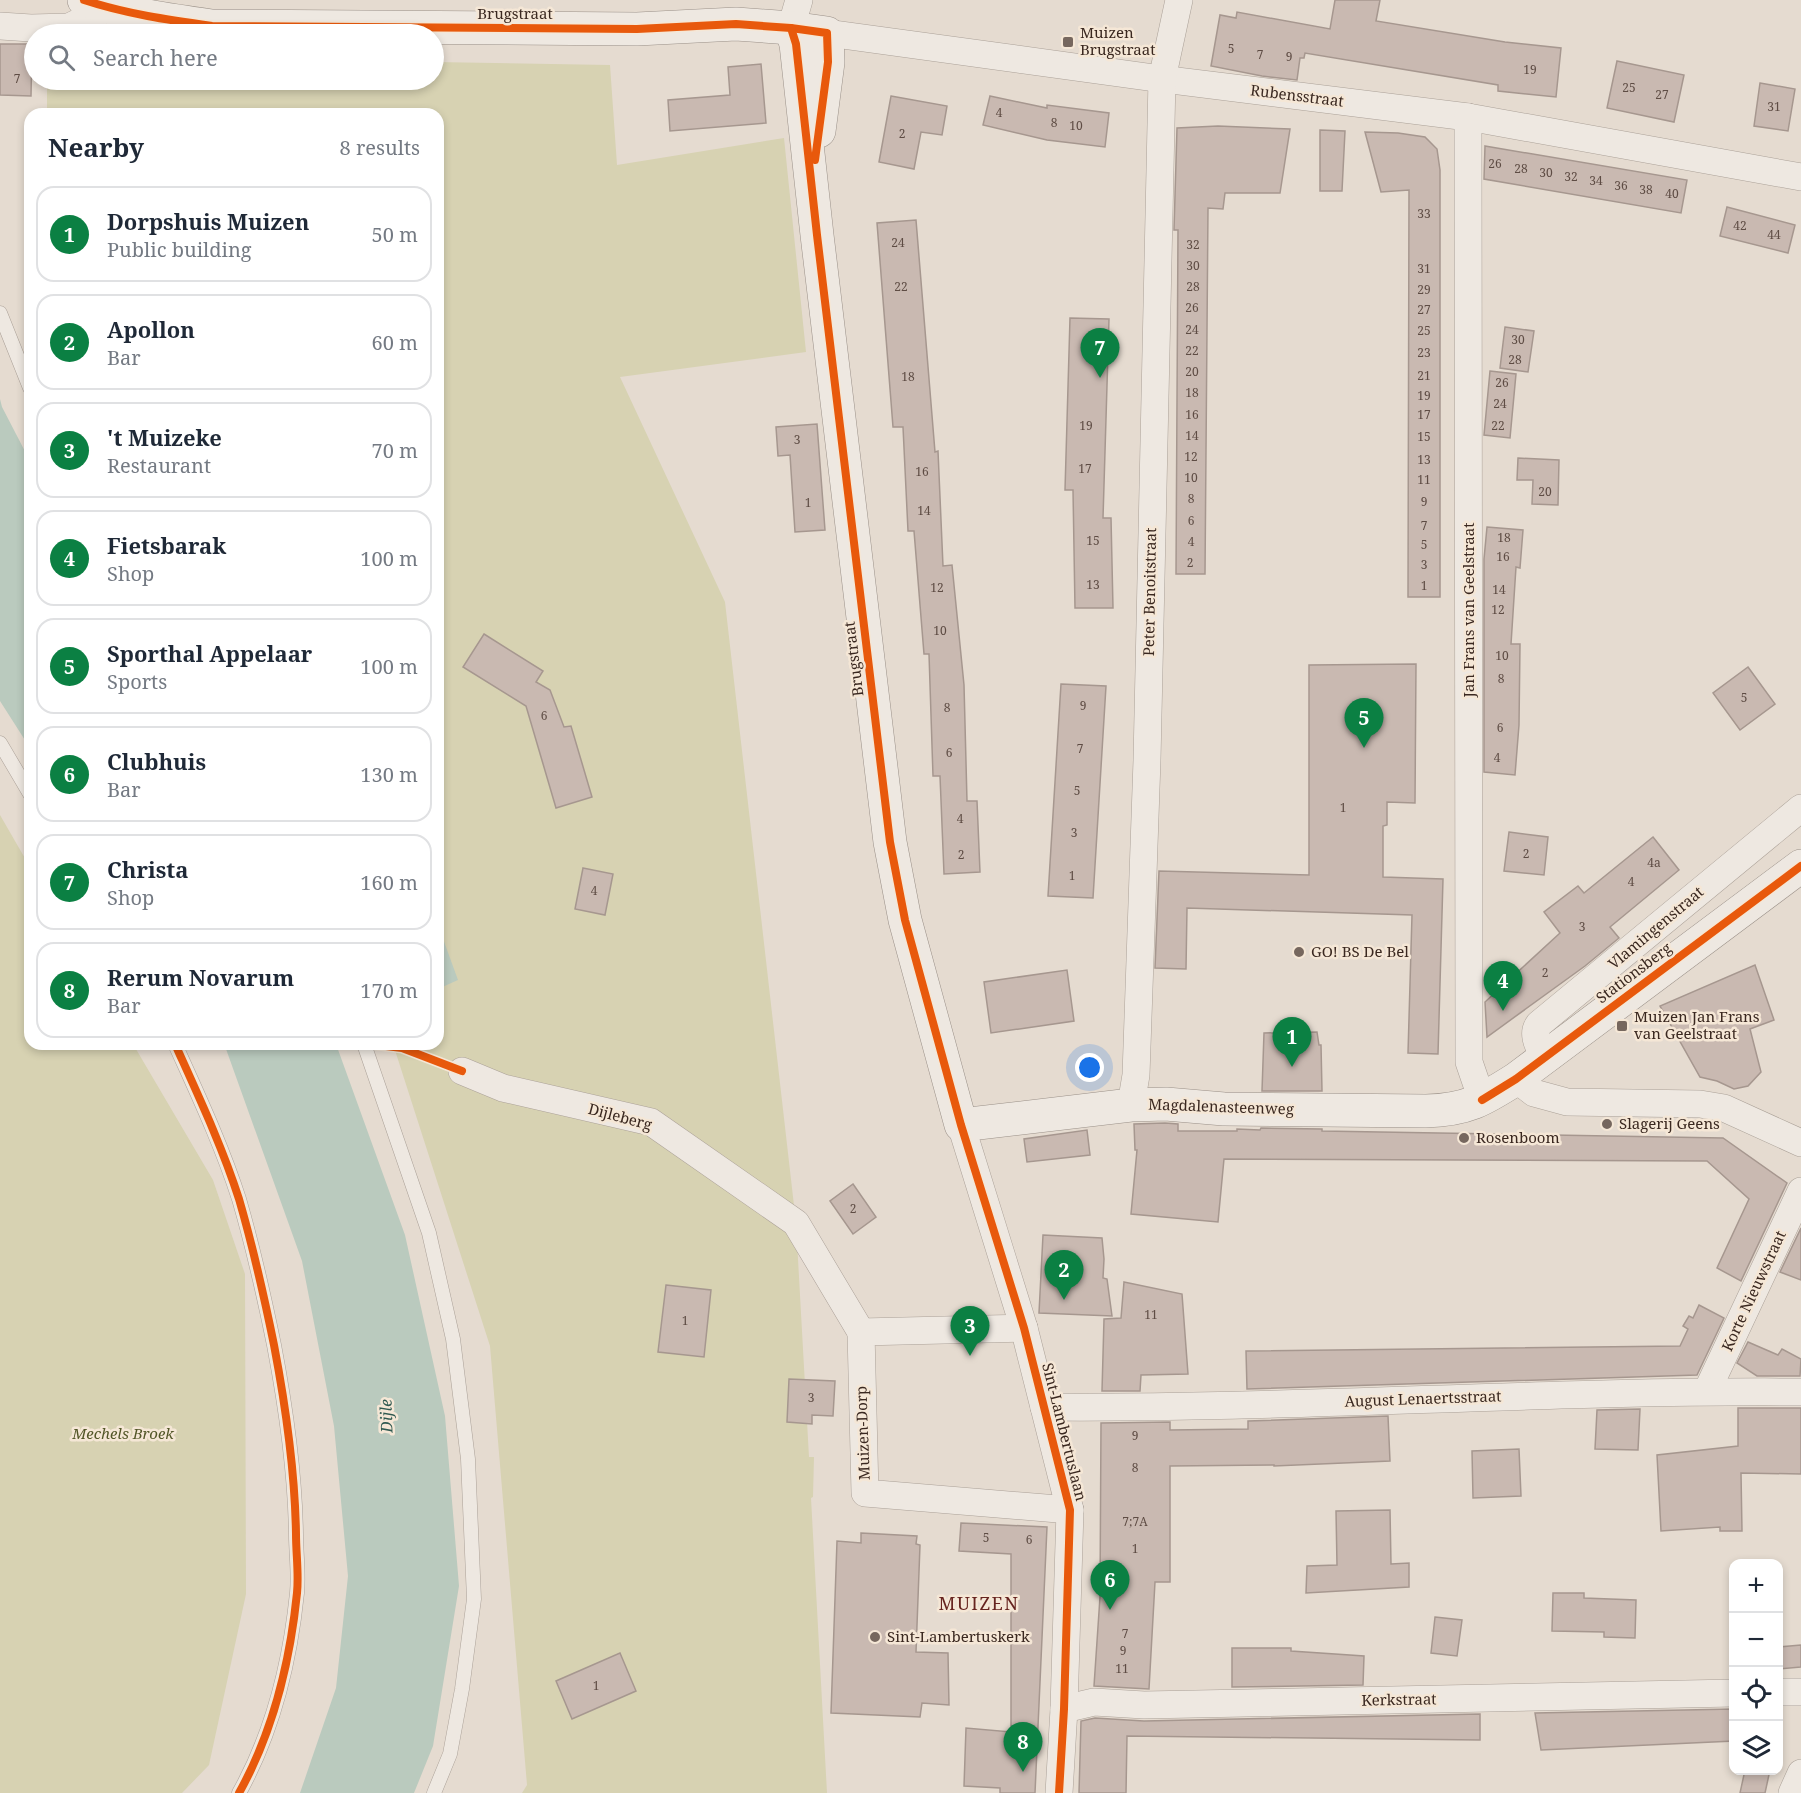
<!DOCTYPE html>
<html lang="en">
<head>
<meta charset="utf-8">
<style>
	:root { --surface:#fff; --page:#f2f2f3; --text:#1f2937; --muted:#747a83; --line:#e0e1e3; --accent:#0b8043 }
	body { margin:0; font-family:"Noto Serif",serif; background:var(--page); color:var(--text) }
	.controls { position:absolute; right:18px; bottom:18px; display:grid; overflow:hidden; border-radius:12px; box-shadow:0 3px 9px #0003 }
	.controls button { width:54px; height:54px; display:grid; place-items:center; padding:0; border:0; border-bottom:2px solid var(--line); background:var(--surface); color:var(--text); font:30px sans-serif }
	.you { position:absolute; left:1090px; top:1068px; width:21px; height:21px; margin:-15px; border:4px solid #fff; border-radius:50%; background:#1a73e8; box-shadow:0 0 0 9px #1a73e833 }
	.badge { display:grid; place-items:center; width:39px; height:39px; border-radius:50%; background:var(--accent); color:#fff; font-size:20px; font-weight:700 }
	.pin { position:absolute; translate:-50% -50px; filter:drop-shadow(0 2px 3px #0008) }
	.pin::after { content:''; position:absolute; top:32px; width:21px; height:18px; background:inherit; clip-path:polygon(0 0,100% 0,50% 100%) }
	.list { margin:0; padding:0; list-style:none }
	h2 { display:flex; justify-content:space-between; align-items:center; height:78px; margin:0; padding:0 24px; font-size:26px }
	h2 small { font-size:20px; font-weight:400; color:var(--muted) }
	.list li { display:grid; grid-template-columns:39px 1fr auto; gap:18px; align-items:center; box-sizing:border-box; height:96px; margin:0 12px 12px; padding:0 12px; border:2px solid var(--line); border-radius:18px }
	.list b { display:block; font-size:22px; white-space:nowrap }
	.list p { margin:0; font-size:20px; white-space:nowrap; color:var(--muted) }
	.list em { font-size:20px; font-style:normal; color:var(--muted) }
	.icon { flex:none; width:33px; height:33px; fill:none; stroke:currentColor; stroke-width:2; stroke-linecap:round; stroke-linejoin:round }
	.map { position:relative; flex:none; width:1801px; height:1793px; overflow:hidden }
	.search { position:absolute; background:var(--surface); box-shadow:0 3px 9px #0003; left:24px; top:24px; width:420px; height:66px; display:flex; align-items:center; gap:15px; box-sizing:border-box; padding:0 21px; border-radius:33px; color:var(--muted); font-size:22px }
	.panel { position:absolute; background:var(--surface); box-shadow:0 3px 9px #0003; left:24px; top:108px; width:420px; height:942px; border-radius:18px }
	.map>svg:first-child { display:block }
	.green { fill:#d7d2b2 }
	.water { fill:#bacabe }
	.building { fill:#c9b9b1; stroke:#a6978f; stroke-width:1.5 }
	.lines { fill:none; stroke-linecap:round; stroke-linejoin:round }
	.lane-casing { stroke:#aba198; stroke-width:15 }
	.street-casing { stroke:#aba198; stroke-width:28 }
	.secondary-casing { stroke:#9a9088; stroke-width:34 }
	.lane { stroke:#eee8e1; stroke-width:14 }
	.street { stroke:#eee8e1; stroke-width:27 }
	.secondary { stroke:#eee8e1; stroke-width:33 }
	.cycleway-casing { stroke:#f5e7d6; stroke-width:11 }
	.cycleway { stroke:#e8590c; stroke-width:8 }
	.poi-dot { fill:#76675e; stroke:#f5e7d6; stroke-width:2 }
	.labels { text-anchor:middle; stroke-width:5; stroke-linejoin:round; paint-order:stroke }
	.number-label { font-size:12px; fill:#5e4c44 }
	.street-label { font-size:15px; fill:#3a2820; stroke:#f5e7d6 }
	.poi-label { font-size:15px; fill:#3a2820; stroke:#f5e7d6; text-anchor:start }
	.park-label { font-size:15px; font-style:italic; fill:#525627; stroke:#f5e7d6 }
	.water-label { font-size:16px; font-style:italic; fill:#2f5950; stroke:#f5e7d6 }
	.quarter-label { font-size:18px; letter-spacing:1.5px; fill:#66231f; stroke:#f5e7d6 }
</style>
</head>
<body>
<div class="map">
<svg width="1801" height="1793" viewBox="0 0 1801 1793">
	<rect width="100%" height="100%" fill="#e5dbd0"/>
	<!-- green -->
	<g class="green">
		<polygon points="434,62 610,65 617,165 784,138 806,352 620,377 725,602 796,1223 809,1457 814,1457 813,1497 811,1498 827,1793 522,1793 527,1785 490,1346 393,1044 438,1044 438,114 47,114 47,80 434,80"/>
		<polygon points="0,815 30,867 30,1044 133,1044 213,1180 245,1274 246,1594 209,1765 182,1793 0,1793"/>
	</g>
	<!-- water -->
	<g class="water">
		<polygon points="0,399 2,407 30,461 30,748 0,701"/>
		<polygon points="438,925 458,980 438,989"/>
		<polygon points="222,1044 336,1044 405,1235 445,1416 459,1586 433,1746 414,1793 300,1793 336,1688 348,1576 334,1426 302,1261 226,1049"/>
	</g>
	<!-- building -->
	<g class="building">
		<polygon points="1335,0 1380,0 1376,21 1505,42 1561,48 1556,97 1498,91 1498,85 1305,53 1304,58 1300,58 1297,80 1262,76 1211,66 1220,15 1236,18 1237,12 1330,29"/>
		<polygon points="0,44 32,44 31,96 0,95"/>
		<polygon points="1617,61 1684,75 1674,122 1607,108"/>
		<polygon points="761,64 766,123 670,131 668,100 730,95 728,67"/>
		<polygon points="1760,83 1795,89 1788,131 1754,126"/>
		<polygon points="891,96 947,106 942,135 921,132 914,169 879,162"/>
		<polygon points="990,96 1047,108 1047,105 1109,113 1105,147 1047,140 983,125"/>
		<polygon points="1218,126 1290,129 1280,193 1225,193 1223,209 1208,208 1205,574 1176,574 1178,230 1174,230 1177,128"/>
		<polygon points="1320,130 1345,131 1342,191 1320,191"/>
		<polygon points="1365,132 1398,133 1425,137 1437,149 1440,170 1440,597 1408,597 1409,190 1381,192"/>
		<polygon points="1485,146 1687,180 1681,213 1484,179"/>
		<polygon points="1727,207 1795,225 1788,253 1720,236"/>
		<polygon points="916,220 935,452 938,451 943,566 952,565 964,685 967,801 977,801 980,872 944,874 940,776 933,776 929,654 924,654 914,531 908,531 903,427 893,427 877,223"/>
		<polygon points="1070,318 1109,319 1103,518 1111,518 1113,608 1075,608 1073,490 1065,490"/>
		<polygon points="1505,327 1534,331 1528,372 1500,368"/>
		<polygon points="1490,371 1516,374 1510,438 1484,435"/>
		<polygon points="817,424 825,530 795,532 790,455 778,456 776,427"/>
		<polygon points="1518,458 1559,460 1558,505 1532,504 1533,480 1517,480"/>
		<polygon points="1487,527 1523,530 1520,568 1516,567 1511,644 1520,644 1519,725 1515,775 1484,772 1484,559"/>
		<polygon points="484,634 543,671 536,682 550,690 564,727 571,726 592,797 556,808 526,706 463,667"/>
		<polygon points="1416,664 1415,803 1387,802 1387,825 1383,826 1383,877 1443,879 1438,1054 1408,1053 1412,915 1187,908 1186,969 1155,968 1159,871 1309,875 1309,665"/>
		<polygon points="1748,667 1775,704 1740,730 1713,693"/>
		<polygon points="1061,684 1106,686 1093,898 1048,896"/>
		<polygon points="1509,832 1548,837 1544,875 1504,871"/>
		<polygon points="1653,837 1679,870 1610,927 1619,938 1585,966 1487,1037 1485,1002 1560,933 1544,912 1578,886 1584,893"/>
		<polygon points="583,868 613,874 605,915 575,909"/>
		<polygon points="1755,965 1774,1020 1750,1029 1761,1072 1748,1086 1734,1089 1717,1081 1700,1077 1660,1006"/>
		<polygon points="1067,970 1074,1021 991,1033 984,982"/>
		<polygon points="1317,1032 1319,1045 1321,1045 1322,1091 1262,1091 1264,1033"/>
		<polygon points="1165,1123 1178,1124 1178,1131 1237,1131 1237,1129 1260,1130 1261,1128 1322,1129 1322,1131 1723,1138 1787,1183 1741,1281 1717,1268 1749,1199 1707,1161 1224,1159 1218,1222 1131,1214 1137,1150 1135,1150 1134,1124"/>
		<polygon points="1087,1130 1090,1155 1027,1162 1024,1139"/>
		<polygon points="853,1184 876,1217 853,1234 830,1201"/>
		<polygon points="1801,1228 1801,1280 1780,1272"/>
		<polygon points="1043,1235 1102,1238 1104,1259 1103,1278 1107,1279 1112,1316 1039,1313"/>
		<polygon points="1124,1282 1182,1294 1188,1374 1141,1375 1140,1391 1102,1391 1104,1319 1121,1318"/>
		<polygon points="666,1285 711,1290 704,1357 658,1352"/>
		<polygon points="1699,1305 1724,1318 1697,1375 1247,1389 1246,1351 1680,1346 1688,1329 1683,1326 1689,1316 1693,1318"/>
		<polygon points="1748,1342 1778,1355 1782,1349 1801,1359 1800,1376 1757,1376 1737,1363"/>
		<polygon points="789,1379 835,1381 833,1416 812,1415 812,1424 787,1422"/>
		<polygon points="1738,1408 1801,1408 1801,1474 1741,1473 1742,1531 1720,1531 1720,1527 1661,1531 1657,1455 1738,1446"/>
		<polygon points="1640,1409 1638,1450 1595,1449 1597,1410"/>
		<polygon points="1388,1416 1390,1461 1274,1466 1274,1465 1170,1466 1170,1582 1155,1582 1149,1689 1094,1686 1100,1597 1101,1423 1170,1422 1170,1430 1248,1429 1248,1421"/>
		<polygon points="1519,1449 1521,1496 1473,1498 1472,1451"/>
		<polygon points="1390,1510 1391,1564 1409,1563 1409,1587 1306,1593 1307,1566 1337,1565 1336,1511"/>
		<polygon points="961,1523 1047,1527 1035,1793 1000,1793 1000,1788 964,1786 966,1728 1011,1732 1011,1554 959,1551"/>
		<polygon points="861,1533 917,1536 916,1544 920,1545 916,1652 948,1653 949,1705 922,1703 920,1717 831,1713 837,1541 861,1543"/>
		<polygon points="1553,1593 1584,1593 1584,1598 1636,1600 1635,1638 1604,1637 1604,1632 1552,1631"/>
		<polygon points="1435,1617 1462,1620 1457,1656 1431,1653"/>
		<polygon points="1801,1645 1801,1667 1779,1669 1779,1647"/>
		<polygon points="1232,1648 1291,1648 1291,1651 1364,1656 1363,1685 1232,1687"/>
		<polygon points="620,1653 636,1691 572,1719 556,1681"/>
		<polygon points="1734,1709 1734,1741 1541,1750 1535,1713"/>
		<polygon points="1480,1714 1480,1740 1127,1736 1126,1793 1079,1793 1081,1721 1095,1718 1144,1721"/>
		<polygon points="1745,1770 1770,1770 1765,1793 1740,1793"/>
	</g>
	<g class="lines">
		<!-- lane casing -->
		<g class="lane-casing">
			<g id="lane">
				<polyline points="0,313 30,388"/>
				<polyline points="0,743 30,794"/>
				<path d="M175,1044C198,1095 222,1146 239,1199C253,1247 264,1296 274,1345C286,1408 295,1471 296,1534C296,1554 299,1574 297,1593C290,1662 273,1732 239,1793"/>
				<polyline points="364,1044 429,1233 453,1339 468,1459 474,1599 462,1689 450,1754 434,1793"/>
			</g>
		</g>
		<!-- street casing -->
		<g class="street-casing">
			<g id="street">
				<polyline points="0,26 31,28 69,27 108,8"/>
				<polyline points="791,28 799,0"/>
				<polyline points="827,33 1162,79 1468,117 1801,177"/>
				<polyline points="1468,117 1469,1062 1482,1100"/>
				<path d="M1544,1058C1539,1047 1531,1034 1539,1024L1801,808"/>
				<polyline points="462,1071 503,1088 651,1122 796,1223 861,1332"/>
				<polyline points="1516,1079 1534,1093 1567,1102 1700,1104 1724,1108 1801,1143"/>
				<polyline points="1131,1105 1136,1075 1147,760 1162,79 1179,0"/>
				<polyline points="961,1125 1024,1328 1070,1510 1064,1709 1059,1793"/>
				<polyline points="1024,1328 861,1332 865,1493 1070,1510"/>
				<polyline points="1707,1391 1801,1191"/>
				<path d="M1044,1407C1296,1409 1549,1390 1801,1392"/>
				<polyline points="1778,1692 1801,1692"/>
				<polyline points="1064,1709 1094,1702 1144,1705 1734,1693"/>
				<polyline points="1792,1793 1801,1773"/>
			</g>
		</g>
		<!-- secondary casing -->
		<g class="secondary-casing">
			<g id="secondary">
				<path d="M84,0C126,14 169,20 212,26L637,29L736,24L791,28L827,33L828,62L819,131"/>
				<path d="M791,28L796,44L817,235L890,842L905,920L961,1125L1131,1105L1166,1104L1224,1109L1426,1111C1467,1110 1483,1100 1516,1079L1801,866"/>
			</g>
		</g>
		<!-- lane -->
		<use href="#lane" class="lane"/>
		<!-- street -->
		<use href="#street" class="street"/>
		<!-- secondary -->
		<use href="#secondary" class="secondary"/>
		<!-- cycleway casing -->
		<g class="cycleway-casing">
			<g id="cycleway">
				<path d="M84,0C126,14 169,20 212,26L637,29L736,24L791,28L827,33L828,62L815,160"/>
				<polyline points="791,28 796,44 817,235 890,842 905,920 961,1125 1024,1328 1070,1510 1064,1709 1059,1793"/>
				<path d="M175,1044C198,1095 222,1146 239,1199C253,1247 264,1296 274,1345C286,1408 295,1471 296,1534C296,1554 299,1574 297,1593C290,1662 273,1732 239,1793"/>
				<polyline points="370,1044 402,1048 462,1071"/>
				<polyline points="1482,1100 1516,1079 1801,866"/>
			</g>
		</g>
		<!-- cycleway -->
		<use href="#cycleway" class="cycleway"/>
	</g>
	<!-- markers -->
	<g class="poi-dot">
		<rect x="1062" y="36" width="12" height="12" rx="3"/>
		<circle cx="1299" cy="952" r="6"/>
		<rect x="1616" y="1020" width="12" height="12" rx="3"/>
		<circle cx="1607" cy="1124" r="6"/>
		<circle cx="1464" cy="1138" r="6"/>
		<circle cx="875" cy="1637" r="6"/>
	</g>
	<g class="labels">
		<!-- number labels -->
		<g class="number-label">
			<text x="1231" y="53">5</text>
			<text x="1260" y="59">7</text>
			<text x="1289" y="61">9</text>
			<text x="1530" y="74">19</text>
			<text x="17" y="83">7</text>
			<text x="1629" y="92">25</text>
			<text x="1662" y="99">27</text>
			<text x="1774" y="111">31</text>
			<text x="999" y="117">4</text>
			<text x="1054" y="127">8</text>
			<text x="1076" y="130">10</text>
			<text x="902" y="138">2</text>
			<text x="1495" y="168">26</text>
			<text x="1521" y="173">28</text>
			<text x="1546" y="177">30</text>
			<text x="1571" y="181">32</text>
			<text x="1596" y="185">34</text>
			<text x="1621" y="190">36</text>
			<text x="1646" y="194">38</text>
			<text x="1672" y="198">40</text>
			<text x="1424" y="218">33</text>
			<text x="1740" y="230">42</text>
			<text x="1774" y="239">44</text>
			<text x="898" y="247">24</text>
			<text x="1193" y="249">32</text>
			<text x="1193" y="270">30</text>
			<text x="1424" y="273">31</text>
			<text x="901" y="291">22</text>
			<text x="1193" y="291">28</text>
			<text x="1424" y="294">29</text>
			<text x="1192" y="312">26</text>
			<text x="1424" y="314">27</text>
			<text x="1192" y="334">24</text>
			<text x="1424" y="335">25</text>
			<text x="1518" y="344">30</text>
			<text x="1192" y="355">22</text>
			<text x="1424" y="357">23</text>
			<text x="1515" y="364">28</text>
			<text x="1192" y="376">20</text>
			<text x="1424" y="380">21</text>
			<text x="908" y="381">18</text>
			<text x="1502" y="387">26</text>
			<text x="1192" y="397">18</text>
			<text x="1424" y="400">19</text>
			<text x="1500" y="408">24</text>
			<text x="1192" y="419">16</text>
			<text x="1424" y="419">17</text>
			<text x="1086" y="430">19</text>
			<text x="1498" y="430">22</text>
			<text x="1192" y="440">14</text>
			<text x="1424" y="441">15</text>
			<text x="797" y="444">3</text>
			<text x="1191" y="461">12</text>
			<text x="1424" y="464">13</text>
			<text x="1085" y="473">17</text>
			<text x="922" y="476">16</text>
			<text x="1191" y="482">10</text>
			<text x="1424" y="484">11</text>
			<text x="1545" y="496">20</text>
			<text x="1191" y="503">8</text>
			<text x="1424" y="506">9</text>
			<text x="808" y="507">1</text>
			<text x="924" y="515">14</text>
			<text x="1191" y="525">6</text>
			<text x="1424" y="530">7</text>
			<text x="1504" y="542">18</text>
			<text x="1093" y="545">15</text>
			<text x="1191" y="546">4</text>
			<text x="1424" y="549">5</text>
			<text x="1503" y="561">16</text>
			<text x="1190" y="567">2</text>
			<text x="1424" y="569">3</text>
			<text x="1093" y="589">13</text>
			<text x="1424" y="590">1</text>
			<text x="937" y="592">12</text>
			<text x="1499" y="594">14</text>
			<text x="1498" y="614">12</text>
			<text x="940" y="635">10</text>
			<text x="1502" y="660">10</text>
			<text x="1501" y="683">8</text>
			<text x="1744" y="702">5</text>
			<text x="1083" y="710">9</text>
			<text x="947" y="712">8</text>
			<text x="544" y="720">6</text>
			<text x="1500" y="732">6</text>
			<text x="1080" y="753">7</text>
			<text x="949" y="757">6</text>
			<text x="1497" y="762">4</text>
			<text x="1077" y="795">5</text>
			<text x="1343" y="812">1</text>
			<text x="960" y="823">4</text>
			<text x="1074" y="837">3</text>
			<text x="1526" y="858">2</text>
			<text x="961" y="859">2</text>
			<text x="1654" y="867">4a</text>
			<text x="1072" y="880">1</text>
			<text x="1631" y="886">4</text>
			<text x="594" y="895">4</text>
			<text x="1582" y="931">3</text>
			<text x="1545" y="977">2</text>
			<text x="853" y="1213">2</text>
			<text x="1151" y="1319">11</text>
			<text x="685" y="1325">1</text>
			<text x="811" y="1402">3</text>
			<text x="1135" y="1440">9</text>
			<text x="1135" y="1472">8</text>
			<text x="1135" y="1526">7;7A</text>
			<text x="986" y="1542">5</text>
			<text x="1029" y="1544">6</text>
			<text x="1135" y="1553">1</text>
			<text x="1125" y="1638">7</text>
			<text x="1123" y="1655">9</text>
			<text x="1122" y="1673">11</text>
			<text x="596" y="1690">1</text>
		</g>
		<!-- street labels -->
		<g class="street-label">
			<text x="515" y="19">Brugstraat</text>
			<text transform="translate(1297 96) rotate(7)" y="5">Rubensstraat</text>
			<text transform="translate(1150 592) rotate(-89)" y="5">Peter Benoitstraat</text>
			<text transform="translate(1469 610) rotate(-90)" y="5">Jan Frans van Geelstraat</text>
			<text transform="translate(854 659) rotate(-97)" y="5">Brugstraat</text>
			<text transform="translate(1656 928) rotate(-40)" y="5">Vlamingenstraat</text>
			<text transform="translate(1634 973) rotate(-37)" y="5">Stationsberg</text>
			<text transform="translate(1221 1107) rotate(2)" y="5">Magdalenasteenweg</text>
			<text transform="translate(620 1117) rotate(15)" y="5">Dijleberg</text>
			<text transform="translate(1754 1291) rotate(-65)" y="5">Korte Nieuwstraat</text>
			<text transform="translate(1423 1399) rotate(-2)" y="5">August Lenaertsstraat</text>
			<text transform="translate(1064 1432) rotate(76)" y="5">Sint-Lambertuslaan</text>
			<text transform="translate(863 1433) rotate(-92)" y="5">Muizen-Dorp</text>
			<text transform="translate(1399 1700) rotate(-1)" y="5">Kerkstraat</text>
		</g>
		<!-- poi labels -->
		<g class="poi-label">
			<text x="1080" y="38">Muizen<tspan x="1080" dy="17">Brugstraat</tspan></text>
			<text x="1311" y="957">GO! BS De Bel</text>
			<text x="1634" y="1022">Muizen Jan Frans<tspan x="1634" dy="17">van Geelstraat</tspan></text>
			<text x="1619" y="1129">Slagerij Geens</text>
			<text x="1476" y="1143">Rosenboom</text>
			<text x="887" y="1642">Sint-Lambertuskerk</text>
		</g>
		<!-- park labels -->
		<g class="park-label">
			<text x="123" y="1439">Mechels Broek</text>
		</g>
		<!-- water labels -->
		<g class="water-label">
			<text transform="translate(386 1416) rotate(-92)" y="6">Dijle</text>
		</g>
		<!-- quarter labels -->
		<g class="quarter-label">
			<text x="979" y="1610">MUIZEN</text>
		</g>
	</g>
</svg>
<div class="controls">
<button>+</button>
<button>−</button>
<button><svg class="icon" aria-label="locate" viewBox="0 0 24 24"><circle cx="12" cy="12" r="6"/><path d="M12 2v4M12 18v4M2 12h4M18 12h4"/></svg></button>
<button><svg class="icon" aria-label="layers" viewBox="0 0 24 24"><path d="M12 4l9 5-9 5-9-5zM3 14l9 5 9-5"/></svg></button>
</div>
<div class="you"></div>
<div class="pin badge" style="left:1292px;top:1067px">1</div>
<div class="pin badge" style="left:1064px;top:1300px">2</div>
<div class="pin badge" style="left:970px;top:1356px">3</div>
<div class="pin badge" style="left:1503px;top:1011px">4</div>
<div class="pin badge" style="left:1364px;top:748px">5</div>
<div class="pin badge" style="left:1110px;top:1610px">6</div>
<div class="pin badge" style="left:1100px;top:378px">7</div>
<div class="pin badge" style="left:1023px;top:1772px">8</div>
<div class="search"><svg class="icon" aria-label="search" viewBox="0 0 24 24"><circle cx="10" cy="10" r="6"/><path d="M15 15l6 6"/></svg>Search here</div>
<section class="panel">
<h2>Nearby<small>8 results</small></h2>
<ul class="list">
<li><span class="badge">1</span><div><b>Dorpshuis Muizen</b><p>Public building</p></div><em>50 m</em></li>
<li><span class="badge">2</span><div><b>Apollon</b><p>Bar</p></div><em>60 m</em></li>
<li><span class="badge">3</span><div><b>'t Muizeke</b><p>Restaurant</p></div><em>70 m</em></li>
<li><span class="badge">4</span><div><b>Fietsbarak</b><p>Shop</p></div><em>100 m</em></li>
<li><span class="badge">5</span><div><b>Sporthal Appelaar</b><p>Sports</p></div><em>100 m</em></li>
<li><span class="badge">6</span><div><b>Clubhuis</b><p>Bar</p></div><em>130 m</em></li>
<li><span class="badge">7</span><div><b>Christa</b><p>Shop</p></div><em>160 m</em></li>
<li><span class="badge">8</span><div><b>Rerum Novarum</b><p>Bar</p></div><em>170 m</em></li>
</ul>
</section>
</div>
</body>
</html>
